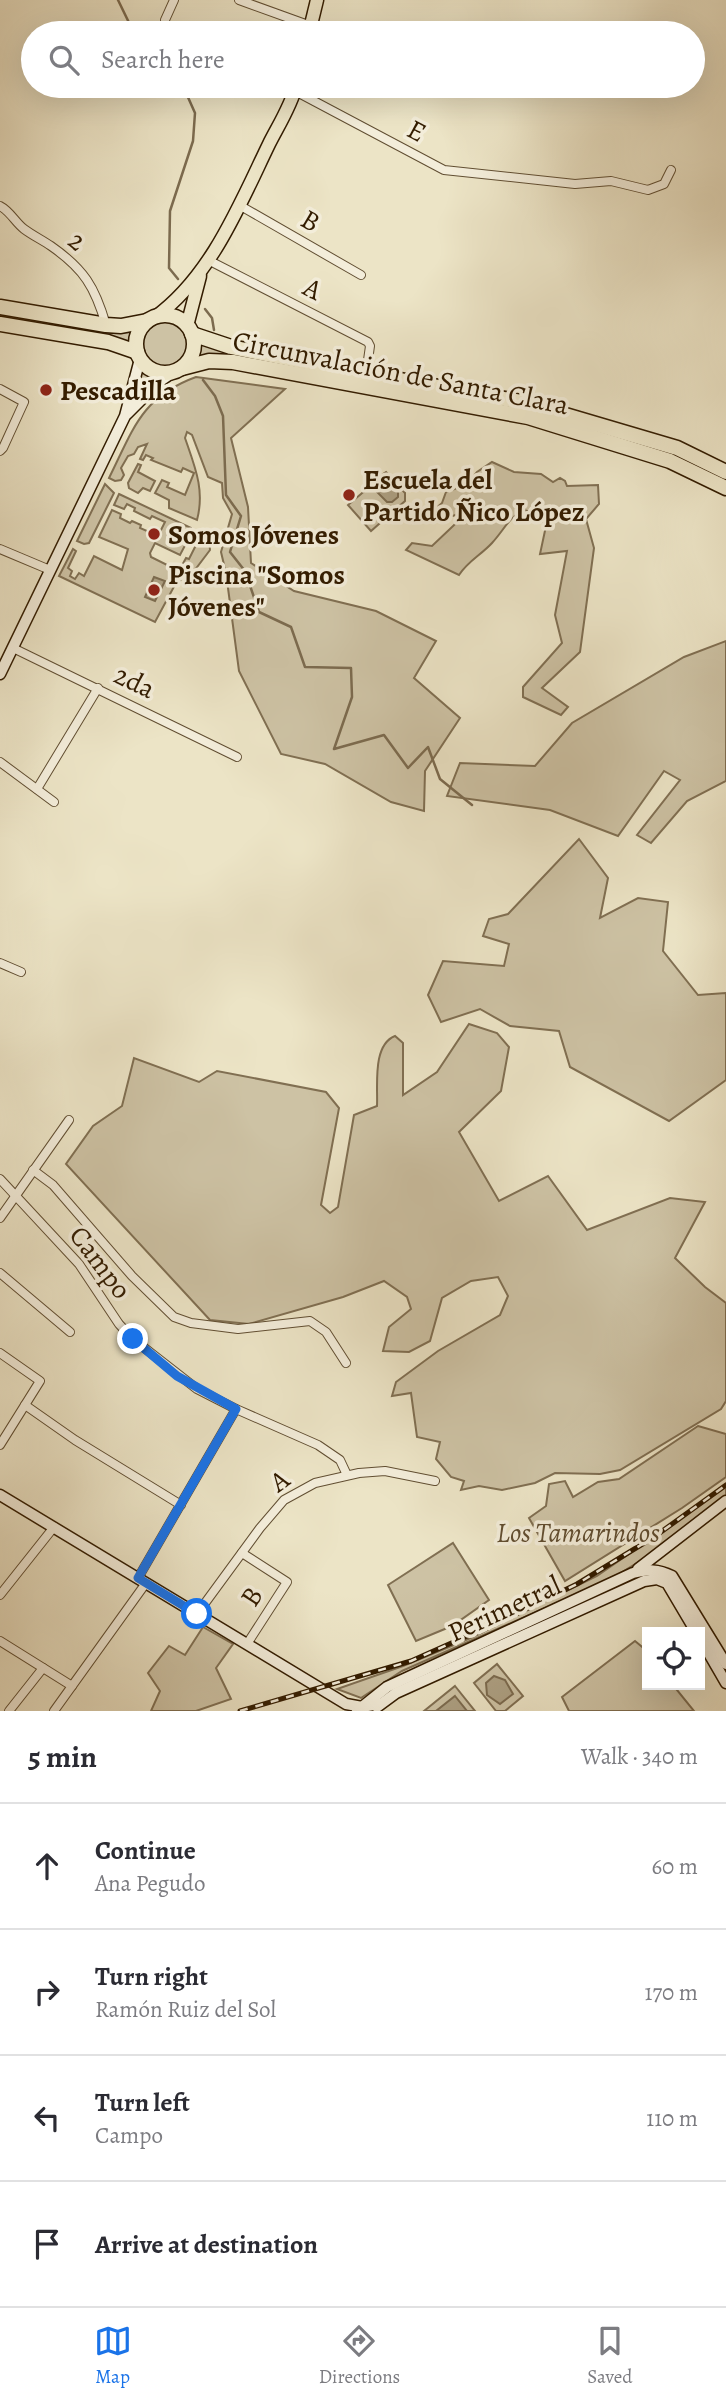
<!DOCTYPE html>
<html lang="en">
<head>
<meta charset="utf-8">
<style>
	:root { --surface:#fff; --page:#f2f2f3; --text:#2b2b33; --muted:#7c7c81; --line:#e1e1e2; --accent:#1a73e8 }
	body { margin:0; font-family:Alegreya,serif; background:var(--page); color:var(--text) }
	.controls { position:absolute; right:21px; bottom:21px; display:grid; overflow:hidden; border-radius:0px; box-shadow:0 7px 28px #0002 }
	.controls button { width:63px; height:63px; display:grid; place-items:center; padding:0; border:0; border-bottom:2px solid var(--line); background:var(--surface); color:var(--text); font:35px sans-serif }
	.stop { position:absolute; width:21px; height:21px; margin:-16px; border:5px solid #1a73e8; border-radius:50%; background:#fff }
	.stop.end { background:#1a73e8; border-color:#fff; box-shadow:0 2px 7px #0008 }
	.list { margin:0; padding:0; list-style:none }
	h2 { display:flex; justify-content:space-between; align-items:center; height:91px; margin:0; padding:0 28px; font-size:30px }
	h2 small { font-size:23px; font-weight:400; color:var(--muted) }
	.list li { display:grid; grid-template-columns:46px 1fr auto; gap:21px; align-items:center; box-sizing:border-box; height:126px; padding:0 28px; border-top:2px solid var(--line) }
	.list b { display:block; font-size:26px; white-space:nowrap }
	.list p { margin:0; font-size:23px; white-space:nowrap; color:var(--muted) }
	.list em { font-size:23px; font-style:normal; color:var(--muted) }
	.icon { flex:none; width:38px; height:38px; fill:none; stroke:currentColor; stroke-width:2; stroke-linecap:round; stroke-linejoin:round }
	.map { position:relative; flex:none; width:726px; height:1711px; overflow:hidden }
	.search { position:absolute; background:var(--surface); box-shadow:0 7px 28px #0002; left:21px; right:21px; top:21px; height:77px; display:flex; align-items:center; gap:18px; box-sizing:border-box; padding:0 24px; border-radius:38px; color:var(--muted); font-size:26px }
	.sheet { height:595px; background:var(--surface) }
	nav { display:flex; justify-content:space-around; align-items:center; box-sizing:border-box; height:98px; border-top:2px solid var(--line); background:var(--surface); font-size:19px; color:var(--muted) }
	nav a { display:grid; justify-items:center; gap:4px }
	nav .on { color:var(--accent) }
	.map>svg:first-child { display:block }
	.green { fill:#cdc2a4; stroke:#806f52; stroke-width:2 }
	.water { fill:#ada083; stroke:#7c6b4f; stroke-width:2 }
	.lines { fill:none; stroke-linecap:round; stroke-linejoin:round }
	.stream { stroke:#7c6b4f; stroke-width:2.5 }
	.street-casing { stroke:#614e32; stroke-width:10 }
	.secondary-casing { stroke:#331c00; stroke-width:13 }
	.primary-casing { stroke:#331c00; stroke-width:15 }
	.highway-casing { stroke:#331c00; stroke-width:17 }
	.street { stroke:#f3edda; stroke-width:8 }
	.secondary { stroke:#f3edda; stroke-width:10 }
	.primary { stroke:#ece4c6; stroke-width:12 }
	.highway { stroke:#ece4c6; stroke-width:14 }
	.rail-casing { stroke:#331c00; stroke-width:5 }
	.rail { stroke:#f3edda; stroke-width:2.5; stroke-dasharray:8; stroke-linecap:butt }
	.route { stroke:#1a73e8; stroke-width:9 }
	.poi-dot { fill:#8f2418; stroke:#f3edda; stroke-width:2.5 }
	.labels { text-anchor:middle; stroke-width:7; stroke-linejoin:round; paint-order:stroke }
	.street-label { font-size:28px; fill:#331c00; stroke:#f3edda }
	.poi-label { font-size:28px; font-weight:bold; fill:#331c00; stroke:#f3edda; text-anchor:start }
	.park-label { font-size:28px; font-style:italic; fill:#614e31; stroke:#f3edda }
</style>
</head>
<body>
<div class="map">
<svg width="726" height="1711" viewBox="0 0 726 1711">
	<rect width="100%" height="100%" fill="#ece4c6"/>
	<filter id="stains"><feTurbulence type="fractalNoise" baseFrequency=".00286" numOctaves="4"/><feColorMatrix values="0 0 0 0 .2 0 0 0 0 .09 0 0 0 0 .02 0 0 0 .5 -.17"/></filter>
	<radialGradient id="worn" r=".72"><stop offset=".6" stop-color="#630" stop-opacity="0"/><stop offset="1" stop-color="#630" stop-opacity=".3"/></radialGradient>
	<!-- green -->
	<g class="green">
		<polygon points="0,315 111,333 132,332 130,346 0,318"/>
		<circle cx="165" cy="344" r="23"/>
		<polygon points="200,344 321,371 197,357"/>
		<polygon points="140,370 158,378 132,404"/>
		<path d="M196,377L285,389L231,438L248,507L251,563L294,591L376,611L436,641L414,678L460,718L425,771L424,811L391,802L325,764L281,754L239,671L226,573L221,552L232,514L223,498L222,483L208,477L192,435L187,432L185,438C195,467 205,490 197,520L169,508V500L155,493L162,480L169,483L167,487L185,495L194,473L183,468L181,472L151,460L153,458L146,455L143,460L140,459L147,444L138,447L134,454L128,456L121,468L124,475L121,480L115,481L109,478C133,430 141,397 196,377Z"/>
		<path d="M492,462L514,472L541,474L553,482L560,478L565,481L567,486L598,485L599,504L586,519L594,548L580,652L542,688L568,707L561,715L523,697V687L562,643L555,615L567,551L540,554L546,526L535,513L524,510C509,517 504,530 492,543C481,555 468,561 459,575L406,550L412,543L432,546L471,509L474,519L486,515L483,503L453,516L434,510L442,503L446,492L466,485L477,472Z"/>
		<polygon points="138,464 141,465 138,472 155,481 150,491 143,488 138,493 129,488 128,483"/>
		<polygon points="386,472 405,493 405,501 371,531 348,505 368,488 366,485"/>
		<polygon points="105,484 114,493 89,543 84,544 77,541"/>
		<path d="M119,494L191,528L192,532L180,555L155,543L150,553L151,557L179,571L186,558L189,559L200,537C206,540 210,542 210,550L188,579L182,577L180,581H177L155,622L59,576L73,549L76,551L68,568L72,571L70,576L75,579L79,573L84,576L94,556L122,570L128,549L99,537L112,510L121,514L120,518L130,523L132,521L141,525L140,528L158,536L165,522L152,516L150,519L134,511L135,508L127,504L124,509L114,505Z"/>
		<polygon points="726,641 726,781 687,801 651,843 637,835 680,780 664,771 618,836 550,810 447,796 460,763 535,766 572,723 684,657"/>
		<polygon points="579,839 608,878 600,918 638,898 668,902 663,951 698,995 726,993 726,1080 669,1121 570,1067 559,1031 510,1026 480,1009 441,1022 428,995 443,961 504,966 509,944 483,936 489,919 508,914"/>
		<path d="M469,1024L497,1033L509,1047L501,1091L459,1132L499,1201L548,1176L587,1230L670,1198L705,1202L675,1258L705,1287L726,1303V1401L721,1409L620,1470L600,1474L555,1473L535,1483L502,1490L479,1486L461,1490L464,1481L451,1477L436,1459L440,1442L417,1437L411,1393L392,1396L396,1382L438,1351L500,1315L508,1296L498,1277L471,1281L442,1298L430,1341L409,1352L383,1351L389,1327L411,1309L407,1297L384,1281L343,1297L249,1324L210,1320L66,1164L93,1126L122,1106L134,1058L199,1082L217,1071L326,1092L339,1108L321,1205L330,1213L338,1207L354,1115L377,1106C378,1086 372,1045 395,1036L403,1043V1095L437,1072Z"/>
		<polygon points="698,1426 726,1434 726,1477 682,1508 565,1581 529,1518 546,1506 549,1484 565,1481 573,1497 598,1482 619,1479"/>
		<polygon points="726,1487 726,1495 648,1556 611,1579 402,1671 361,1698 337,1689 403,1666 473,1637 597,1576"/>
		<polygon points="453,1543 489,1600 452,1626 416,1641 388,1585"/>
		<polygon points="203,1627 233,1644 216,1668 231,1699 196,1711 151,1711 160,1691 148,1673 169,1646 185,1655"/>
		<polygon points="635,1641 647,1651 647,1685 673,1685 694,1711 569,1711 562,1697"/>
		<polygon points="497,1664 523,1696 505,1711 496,1711 474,1683"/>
		<polygon points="455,1686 475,1711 424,1711"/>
	</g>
	<!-- water -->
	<g class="water">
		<polygon points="382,480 387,481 398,492 398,497 392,502 387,502 377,492 378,484"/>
		<polygon points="154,577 165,581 155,601 145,597"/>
		<polygon points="494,1676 505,1680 513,1694 500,1704 487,1695 486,1683"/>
		<polygon points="455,1696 467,1711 436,1711"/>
	</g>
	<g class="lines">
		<!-- stream -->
		<g class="stream">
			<polyline points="118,0 134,33"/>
			<polyline points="178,279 169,268 170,211 193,141 195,113 183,86"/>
			<polyline points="205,309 212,318 214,330"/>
			<polyline points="203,380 215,396 223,416 226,495 241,516 230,552 245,571 259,612 291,627 305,667 351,668 352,697 334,749 384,735 408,768 428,747 440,779 472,805"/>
		</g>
		<!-- street casing -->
		<g class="street-casing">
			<g id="street">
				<polyline points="239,0 311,26"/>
				<polyline points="165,20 174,0"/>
				<polyline points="295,91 444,170 575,184 611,181 648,190 664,184 671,170"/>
				<polyline points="239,205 361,275"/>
				<path d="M0,206C10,211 15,222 24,229C32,235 42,240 51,246C84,269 95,287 106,325"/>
				<polyline points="208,260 368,342 370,346 366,374"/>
				<polyline points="0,389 24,402 3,448 0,451"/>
				<polyline points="0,549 50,570"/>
				<polyline points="13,648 237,757"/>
				<polyline points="0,762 54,802"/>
				<polyline points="37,789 98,688"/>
				<polyline points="0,963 21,972"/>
				<polyline points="33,1170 53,1185 132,1276 174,1317 191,1323 238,1329 310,1321 326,1332 346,1363"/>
				<polyline points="0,1179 79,1264 119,1324 133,1339 197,1389 236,1409 318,1445 340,1460 347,1475"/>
				<polyline points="0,1218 69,1120"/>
				<polyline points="0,1273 70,1332"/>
				<polyline points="0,1353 40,1381 0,1445"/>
				<polyline points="25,1405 75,1440 181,1505"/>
				<polyline points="242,1553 287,1582 247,1644"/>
				<polyline points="138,1578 236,1409"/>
				<polyline points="0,1595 54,1527"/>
				<polyline points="197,1614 260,1528 284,1500 315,1483 359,1473 385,1471 435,1481"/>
				<polyline points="0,1641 72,1686"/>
				<polyline points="9,1711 43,1668"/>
				<polyline points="54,1711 146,1583"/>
			</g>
		</g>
		<!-- secondary casing -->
		<g class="secondary-casing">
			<g id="secondary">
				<polyline points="127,414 159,382 175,371"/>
				<polyline points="0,674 125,416 140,359"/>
				<polyline points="0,1495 346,1704 362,1707 380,1704"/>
				<polyline points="638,1569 726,1501"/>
				<polyline points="700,1638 726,1683"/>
				<polyline points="377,1707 396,1693 644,1581 657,1579 667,1583 696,1632"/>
				<path d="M357,1711L387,1687L633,1573C648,1569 658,1569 672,1576L726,1664"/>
			</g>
		</g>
		<!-- primary casing -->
		<g class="primary-casing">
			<g id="primary">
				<polyline points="309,33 317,0"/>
				<path d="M154,318C211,277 239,206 269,144C278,126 291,106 296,86"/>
				<polyline points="187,326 200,276"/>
			</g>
		</g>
		<!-- highway casing -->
		<g class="highway-casing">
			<g id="highway">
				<polyline points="0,307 106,325 121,326 147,321"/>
				<circle cx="165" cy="344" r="29"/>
				<polyline points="0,324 108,342 137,352"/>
				<polyline points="192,334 231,347 340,369 521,402 677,448 726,472"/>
				<polyline points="182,368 209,361 233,362 528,417 670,461 726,488"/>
			</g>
		</g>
		<!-- street -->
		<use href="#street" class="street"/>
		<!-- secondary -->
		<use href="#secondary" class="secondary"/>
		<!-- primary -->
		<use href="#primary" class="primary"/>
		<!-- highway -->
		<use href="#highway" class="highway"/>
		<!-- rail casing -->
		<g class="rail-casing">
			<polyline id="rail" points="240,1711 411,1661 503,1620 577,1584 654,1537 726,1485"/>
		</g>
		<!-- rail -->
		<use href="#rail" class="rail"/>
	</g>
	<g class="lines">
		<!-- route -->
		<polyline class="route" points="133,1339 177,1376 236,1409 138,1578 197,1614"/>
	</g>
	<!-- markers -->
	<g class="poi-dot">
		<circle cx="46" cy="390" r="7"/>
		<circle cx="349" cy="495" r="7"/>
		<circle cx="154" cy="534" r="7"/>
		<circle cx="154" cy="590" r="7"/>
	</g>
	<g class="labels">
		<!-- street labels -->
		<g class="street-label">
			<text transform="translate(417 130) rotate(28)" y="10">E</text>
			<text transform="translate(311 220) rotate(30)" y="10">B</text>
			<text transform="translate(78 240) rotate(40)" y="10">2</text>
			<text transform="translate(313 288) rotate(27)" y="10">A</text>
			<text transform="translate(401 372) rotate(11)" y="10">Circunvalación de Santa Clara</text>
			<text transform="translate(135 681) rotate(26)" y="10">2da</text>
			<text transform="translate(101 1262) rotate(53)" y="10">Campo</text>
			<text transform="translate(279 1480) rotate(-36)" y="10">A</text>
			<text transform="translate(251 1596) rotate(-57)" y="10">B</text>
			<text transform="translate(504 1608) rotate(-25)" y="10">Perimetral</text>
		</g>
		<!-- poi labels -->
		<g class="poi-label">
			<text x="60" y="400">Pescadilla</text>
			<text x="363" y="489">Escuela del<tspan x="363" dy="32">Partido Ñico López</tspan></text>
			<text x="168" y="544">Somos Jóvenes</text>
			<text x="168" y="584">Piscina "Somos<tspan x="168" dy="32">Jóvenes"</tspan></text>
		</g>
		<!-- park labels -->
		<g class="park-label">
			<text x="578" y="1542">Los Tamarindos</text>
		</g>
	</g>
	<rect width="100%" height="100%" filter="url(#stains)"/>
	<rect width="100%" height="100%" fill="url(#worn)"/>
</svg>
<div class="controls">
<button><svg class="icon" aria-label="locate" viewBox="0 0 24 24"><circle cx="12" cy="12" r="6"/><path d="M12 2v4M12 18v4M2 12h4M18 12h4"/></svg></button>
</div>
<div class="stop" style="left:197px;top:1614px"></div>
<div class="stop end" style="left:133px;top:1339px"></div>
<div class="search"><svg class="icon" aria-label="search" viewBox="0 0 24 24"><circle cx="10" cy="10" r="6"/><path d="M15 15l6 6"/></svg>Search here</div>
</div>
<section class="sheet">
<h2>5 min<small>Walk · 340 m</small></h2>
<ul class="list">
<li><svg class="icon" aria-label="ahead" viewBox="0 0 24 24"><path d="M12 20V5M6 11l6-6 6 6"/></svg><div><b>Continue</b><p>Ana Pegudo</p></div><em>60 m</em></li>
<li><svg class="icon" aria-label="right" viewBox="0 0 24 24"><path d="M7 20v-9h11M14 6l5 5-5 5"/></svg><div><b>Turn right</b><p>Ramón Ruiz del Sol</p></div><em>170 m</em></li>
<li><svg class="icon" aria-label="left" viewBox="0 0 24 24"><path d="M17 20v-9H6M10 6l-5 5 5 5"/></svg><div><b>Turn left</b><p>Campo</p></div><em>110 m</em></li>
<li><svg class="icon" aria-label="arrive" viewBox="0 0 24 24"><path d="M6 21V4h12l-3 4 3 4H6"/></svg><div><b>Arrive at destination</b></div></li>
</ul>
</section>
<nav>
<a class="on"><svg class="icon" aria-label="map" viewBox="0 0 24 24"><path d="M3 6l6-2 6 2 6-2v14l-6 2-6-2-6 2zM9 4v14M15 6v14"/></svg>Map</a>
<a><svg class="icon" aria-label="directions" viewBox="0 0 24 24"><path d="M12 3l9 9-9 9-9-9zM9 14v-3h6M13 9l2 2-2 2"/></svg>Directions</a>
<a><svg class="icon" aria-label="saved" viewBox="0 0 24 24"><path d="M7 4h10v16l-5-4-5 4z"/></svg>Saved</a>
</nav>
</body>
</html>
